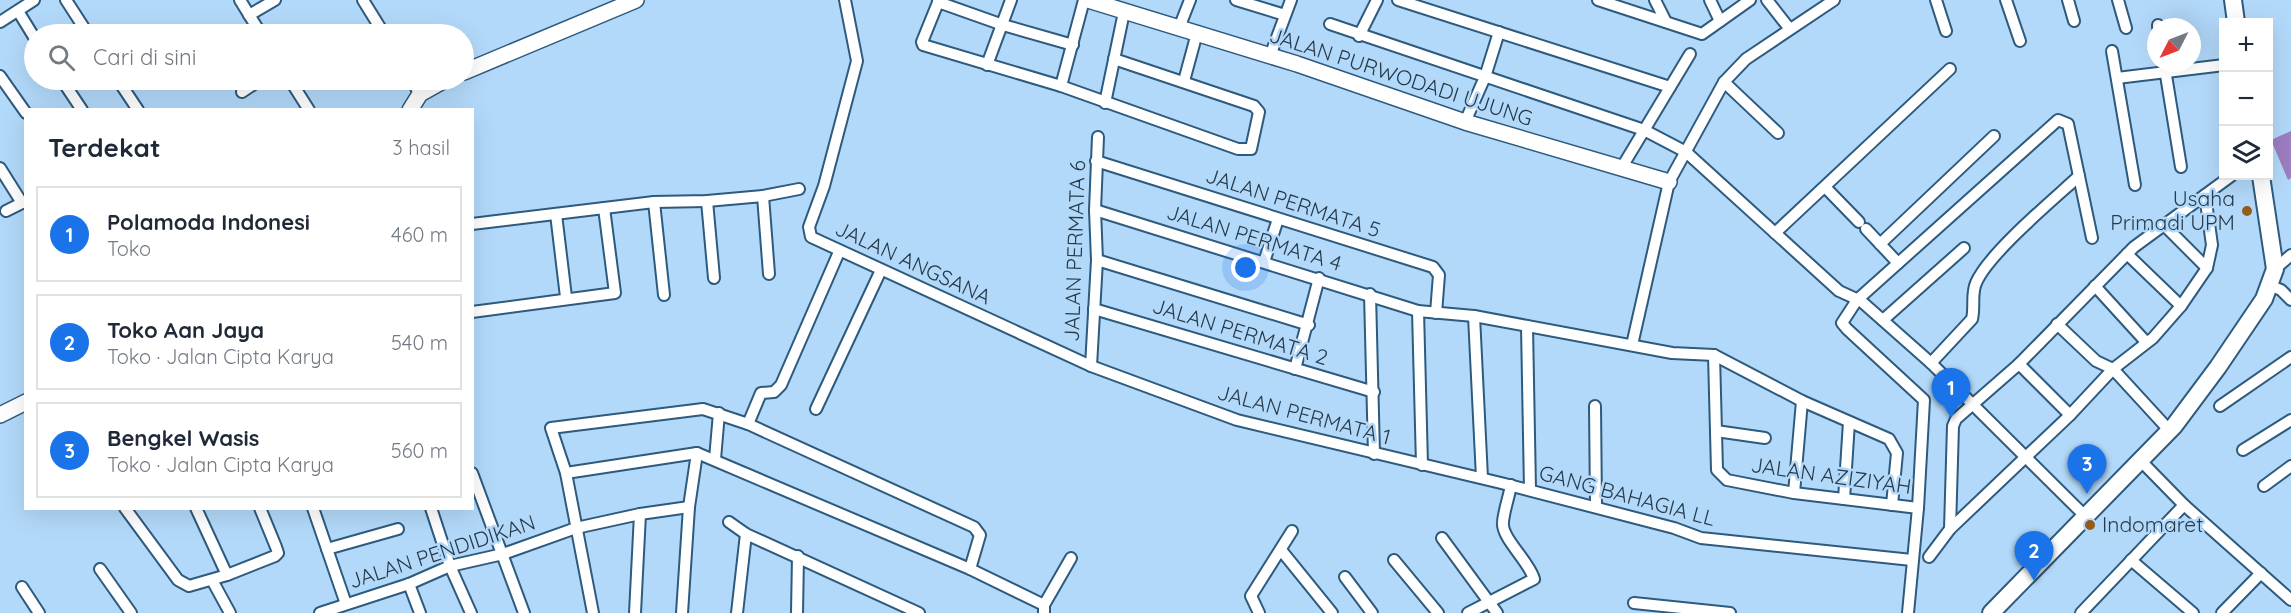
<!DOCTYPE html>
<html lang="id">
<head>
<meta charset="utf-8">
<style>
	:root { --surface:#fff; --page:#f6f6f7; --text:#1f2937; --muted:#747a83; --line:#e0e1e3; --accent:#1a73e8 }
	body { margin:0; font-family:Quicksand,sans-serif; background:var(--page); color:var(--text) }
	.controls { position:absolute; right:18px; top:18px; display:grid; overflow:hidden; border-radius:0px; box-shadow:0 6px 24px #0002 }
	.controls button { width:54px; height:54px; display:grid; place-items:center; padding:0; border:0; border-bottom:2px solid var(--line); background:var(--surface); color:var(--text); font:30px sans-serif }
	.compass { position:absolute; left:2147px; top:18px; width:54px; height:54px; border-radius:50%; background:var(--surface); box-shadow:0 6px 24px #0002; rotate:228deg }
	.you { position:absolute; left:1246px; top:268px; width:21px; height:21px; margin:-15px; border:4px solid #fff; border-radius:50%; background:#1a73e8; box-shadow:0 0 0 9px #1a73e833 }
	.badge { display:grid; place-items:center; width:39px; height:39px; border-radius:50%; background:var(--accent); color:#fff; font-size:20px; font-weight:700 }
	.pin { position:absolute; translate:-50% -50px; filter:drop-shadow(0 2px 3px #0008) }
	.pin::after { content:''; position:absolute; top:32px; width:21px; height:18px; background:inherit; clip-path:polygon(0 0,100% 0,50% 100%) }
	.list { margin:0; padding:0; list-style:none }
	h2 { display:flex; justify-content:space-between; align-items:center; height:78px; margin:0; padding:0 24px; font-size:26px }
	h2 small { font-size:20px; font-weight:400; color:var(--muted) }
	.list li { display:grid; grid-template-columns:39px 1fr auto; gap:18px; align-items:center; box-sizing:border-box; height:96px; margin:0 12px 12px; padding:0 12px; border:2px solid var(--line); border-radius:0px }
	.list b { display:block; font-size:22px; white-space:nowrap }
	.list p { margin:0; font-size:20px; white-space:nowrap; color:var(--muted) }
	.list em { font-size:20px; font-style:normal; color:var(--muted) }
	.icon { flex:none; width:33px; height:33px; fill:none; stroke:currentColor; stroke-width:2; stroke-linecap:round; stroke-linejoin:round }
	.map { position:relative; flex:none; width:2291px; height:613px; overflow:hidden }
	.search { position:absolute; background:var(--surface); box-shadow:0 6px 24px #0002; left:24px; top:24px; width:450px; height:66px; display:flex; align-items:center; gap:15px; box-sizing:border-box; padding:0 21px; border-radius:33px; color:var(--muted); font-size:22px }
	.panel { position:absolute; background:var(--surface); box-shadow:0 6px 24px #0002; left:24px; top:108px; width:450px; height:402px; border-radius:0px }
	.map>svg:first-child { display:block }
	.water { fill:#9e7ec3 }
	.lines { fill:none; stroke-linecap:round; stroke-linejoin:round }
	.street-casing { stroke:#2d5a7d; stroke-width:14 }
	.secondary-casing { stroke:#2d5a7d; stroke-width:18 }
	.primary-casing { stroke:#2d5a7d; stroke-width:20 }
	.street { stroke:#fff; stroke-width:10 }
	.secondary { stroke:#fff; stroke-width:15 }
	.primary { stroke:#fff; stroke-width:16 }
	.poi-dot { fill:#955c18; stroke:#b3d9fa; stroke-width:2 }
	.labels { text-anchor:middle; stroke-width:5; stroke-linejoin:round; paint-order:stroke }
	.street-label { font-size:21px; fill:#273a4a; stroke:#b3d9fa }
	.poi-label { font-size:21px; fill:#273a4a; stroke:#b3d9fa; text-anchor:end }
</style>
</head>
<body>
<div class="map">
<svg width="2291" height="613" viewBox="0 0 2291 613">
	<rect width="100%" height="100%" fill="#b3d9fa"/>
	<!-- water -->
	<polygon class="water" points="2291,131 2291,178 2288,180 2271,140"/>
	<g class="lines">
		<!-- street casing -->
		<g class="street-casing">
			<g id="street">
				<polyline points="66,0 88,34"/>
				<polyline points="240,0 261,34"/>
				<polyline points="363,0 384,34"/>
				<polyline points="845,0 857,61 824,186 809,227 811,237 1091,366 1237,420 1501,483 1674,528 1701,538 1912,560"/>
				<polyline points="939,0 922,42 923,45 1061,86 1238,149 1251,149 1259,112 1254,106 1114,59"/>
				<polyline points="1236,0 1285,15"/>
				<polyline points="1398,0 1670,87"/>
				<polyline points="1598,0 1702,34 1750,0"/>
				<polyline points="1655,0 1666,22"/>
				<polyline points="1710,0 1720,21"/>
				<polyline points="1767,0 1789,28"/>
				<polyline points="1936,0 1946,31"/>
				<polyline points="2006,0 2020,41"/>
				<polyline points="2068,0 2074,21"/>
				<polyline points="2118,0 2126,28"/>
				<polyline points="938,2 1003,25 1073,45"/>
				<polyline points="18,11 34,37"/>
				<polyline points="249,15 275,0"/>
				<polyline points="0,22 34,0"/>
				<polyline points="1330,24 1644,130 1686,152 1839,291 1861,301 1931,363 2085,516"/>
				<polyline points="2158,25 2158,27"/>
				<polyline points="1179,28 1190,0"/>
				<polyline points="1359,36 1377,0"/>
				<polyline points="2112,51 2135,185"/>
				<polyline points="1270,56 1291,0"/>
				<polyline points="2164,63 2181,167"/>
				<polyline points="987,65 1011,0"/>
				<polyline points="0,76 26,113"/>
				<polyline points="2117,78 2224,65"/>
				<polyline points="62,80 82,110"/>
				<polyline points="118,80 138,110"/>
				<polyline points="290,80 309,110"/>
				<polyline points="411,80 420,94"/>
				<polyline points="1184,81 1197,33"/>
				<polyline points="1724,82 1778,133"/>
				<polyline points="1061,86 1084,0"/>
				<polyline points="242,92 260,80"/>
				<polyline points="1105,103 1124,12"/>
				<polyline points="1465,122 1485,77 1499,32"/>
				<polyline points="1096,161 1433,267 1439,275 1436,313"/>
				<polyline points="1622,167 1690,54"/>
				<polyline points="0,168 22,203"/>
				<polyline points="1825,187 1859,222"/>
				<polyline points="763,196 799,189"/>
				<polyline points="707,201 714,278"/>
				<polyline points="654,202 664,295"/>
				<polyline points="1095,210 1418,311 1474,316 1672,353 1714,355 1802,401 1889,439 1897,453 1892,505"/>
				<polyline points="6,211 26,201"/>
				<polyline points="556,214 566,297"/>
				<polyline points="472,224 654,202 707,201 763,196 769,274"/>
				<polyline points="2164,225 2207,268"/>
				<polyline points="1866,229 1898,263"/>
				<polyline points="1775,233 1950,69"/>
				<polyline points="1880,244 1994,136"/>
				<polyline points="2127,254 2181,306"/>
				<polyline points="1097,260 1309,325"/>
				<polyline points="1264,262 1278,219"/>
				<polyline points="2275,269 2291,255"/>
				<polyline points="2269,285 2281,290 2291,300"/>
				<polyline points="2095,286 2146,342"/>
				<polyline points="1370,294 1374,454"/>
				<polyline points="1094,309 1374,392"/>
				<polyline points="1418,311 1422,465"/>
				<polyline points="472,312 615,293 604,208"/>
				<polyline points="1474,316 1482,478"/>
				<polyline points="1883,320 1964,248"/>
				<polyline points="2057,324 2096,361 2113,369 2169,430"/>
				<polyline points="1527,326 1530,490"/>
				<polyline points="1632,345 1669,182 1724,82 1746,59 1834,0"/>
				<polyline points="1714,355 1717,470 1727,480 1794,493 1918,508 1908,613"/>
				<path d="M1931,363L1972,319C1975,307 1971,294 1976,283C1988,254 2054,199 2079,176"/>
				<polyline points="2019,364 2070,415"/>
				<polyline points="1091,366 1097,260 1095,210 1098,137"/>
				<polyline points="1295,369 1319,278"/>
				<polyline points="1595,406 1596,507"/>
				<polyline points="2220,406 2291,357"/>
				<polyline points="816,409 881,270"/>
				<polyline points="748,424 761,393 774,392 781,385 839,252"/>
				<polyline points="1716,431 1765,438"/>
				<polyline points="2243,450 2291,420"/>
				<polyline points="715,459 719,413"/>
				<polyline points="2141,461 2184,505 2291,600"/>
				<polyline points="472,473 524,613"/>
				<polyline points="566,473 697,453 970,569 1044,605 1044,613"/>
				<polyline points="2264,486 2291,466"/>
				<polyline points="1794,493 1802,401"/>
				<polyline points="1844,499 1849,422"/>
				<polyline points="125,508 178,580 189,586 227,575 275,556 278,553 276,547 260,508"/>
				<polyline points="196,508 227,575"/>
				<polyline points="313,508 346,604"/>
				<polyline points="431,508 450,566 471,613"/>
				<polyline points="1918,508 1924,400 1847,329 1842,323 1857,300 2058,120 2068,124 2092,238"/>
				<polyline points="729,522 746,534 919,613"/>
				<polyline points="1950,529 2070,415 2113,369 2153,338 2181,306 2207,268 2212,245 2205,195"/>
				<polyline points="1442,538 1497,613"/>
				<polyline points="327,549 398,529"/>
				<polyline points="1281,550 1332,613"/>
				<polyline points="1929,557 1950,529 1953,426 1956,419 2019,364 2134,247 2231,176"/>
				<polyline points="1394,560 1438,613"/>
				<polyline points="2131,560 2193,613"/>
				<polyline points="100,569 131,613"/>
				<polyline points="1345,577 1372,613"/>
				<polyline points="212,580 230,613"/>
				<polyline points="409,584 420,613"/>
				<polyline points="22,587 39,613"/>
				<polyline points="1634,603 1730,613"/>
				<polyline points="1044,605 1071,558"/>
				<polyline points="320,613 409,584 450,566 503,554 576,528 640,514 689,507"/>
				<polyline points="593,613 566,473 551,428 703,409 748,424 974,527 980,535 970,569"/>
				<polyline points="635,613 640,514"/>
				<polyline points="682,613 689,507 697,453"/>
				<polyline points="737,613 746,534"/>
				<polyline points="797,613 798,556"/>
				<polyline points="1259,613 1251,596 1292,531"/>
				<path d="M1468,613L1534,579C1529,561 1501,538 1503,522C1504,510 1509,497 1511,485"/>
				<polyline points="2081,613 2184,505"/>
				<polyline points="2222,613 2261,573"/>
			</g>
		</g>
		<!-- secondary casing -->
		<g class="secondary-casing">
			<g id="secondary">
				<polyline points="1088,0 1297,64 1465,122 1669,182"/>
				<polyline points="464,72 636,0"/>
				<polyline points="410,110 420,94 445,80"/>
				<polyline points="0,415 26,402"/>
			</g>
		</g>
		<!-- primary casing -->
		<g class="primary-casing">
			<g id="primary">
				<polyline points="2233,0 2236,22"/>
				<polyline points="1991,613 2174,426 2218,367 2264,299 2275,269 2261,176"/>
			</g>
		</g>
		<!-- street -->
		<use href="#street" class="street"/>
		<!-- secondary -->
		<use href="#secondary" class="secondary"/>
		<!-- primary -->
		<use href="#primary" class="primary"/>
	</g>
	<!-- markers -->
	<g class="poi-dot">
		<circle cx="2247" cy="211" r="6"/>
		<circle cx="2090" cy="525" r="6"/>
	</g>
	<g class="labels">
		<!-- street labels -->
		<g class="street-label">
			<text transform="translate(1401 77) rotate(18)" y="7">JALAN PURWODADI UJUNG</text>
			<text transform="translate(1293 203) rotate(18)" y="7">JALAN PERMATA 5</text>
			<text transform="translate(1254 238) rotate(17)" y="7">JALAN PERMATA 4</text>
			<text transform="translate(1075 251) rotate(-88)" y="7">JALAN PERMATA 6</text>
			<text transform="translate(913 263) rotate(25)" y="7">JALAN ANGSANA</text>
			<text transform="translate(1240 332) rotate(17)" y="7">JALAN PERMATA 2</text>
			<text transform="translate(1304 415) rotate(15)" y="7">JALAN PERMATA 1</text>
			<text transform="translate(1831 476) rotate(8)" y="7">JALAN AZIZIYAH</text>
			<text transform="translate(1627 496) rotate(15)" y="7">GANG BAHAGIA LL</text>
			<text transform="translate(442 552) rotate(-18)" y="7">JALAN PENDIDIKAN</text>
		</g>
		<!-- poi labels -->
		<g class="poi-label">
			<text x="2235" y="206">Usaha<tspan x="2235" dy="24">Primadi UPM</tspan></text>
			<text x="2102" y="532" text-anchor="start">Indomaret</text>
		</g>
	</g>
</svg>
<div class="controls">
<button>+</button>
<button>−</button>
<button><svg class="icon" aria-label="layers" viewBox="0 0 24 24"><path d="M12 4l9 5-9 5-9-5zM3 14l9 5 9-5"/></svg></button>
</div>
<svg class="compass" viewBox="-18 -18 36 36"><path d="M0-13l5 13h-10z" fill="#e53935"/><path d="M0 13l5-13h-10z" fill="#747a83"/></svg>
<div class="you"></div>
<div class="pin badge" style="left:1951px;top:418px">1</div>
<div class="pin badge" style="left:2034px;top:581px">2</div>
<div class="pin badge" style="left:2087px;top:494px">3</div>
<div class="search"><svg class="icon" aria-label="search" viewBox="0 0 24 24"><circle cx="10" cy="10" r="6"/><path d="M15 15l6 6"/></svg>Cari di sini</div>
<section class="panel">
<h2>Terdekat<small>3 hasil</small></h2>
<ul class="list">
<li><span class="badge">1</span><div><b>Polamoda Indonesi</b><p>Toko</p></div><em>460 m</em></li>
<li><span class="badge">2</span><div><b>Toko Aan Jaya</b><p>Toko · Jalan Cipta Karya</p></div><em>540 m</em></li>
<li><span class="badge">3</span><div><b>Bengkel Wasis</b><p>Toko · Jalan Cipta Karya</p></div><em>560 m</em></li>
</ul>
</section>
</div>
</body>
</html>
